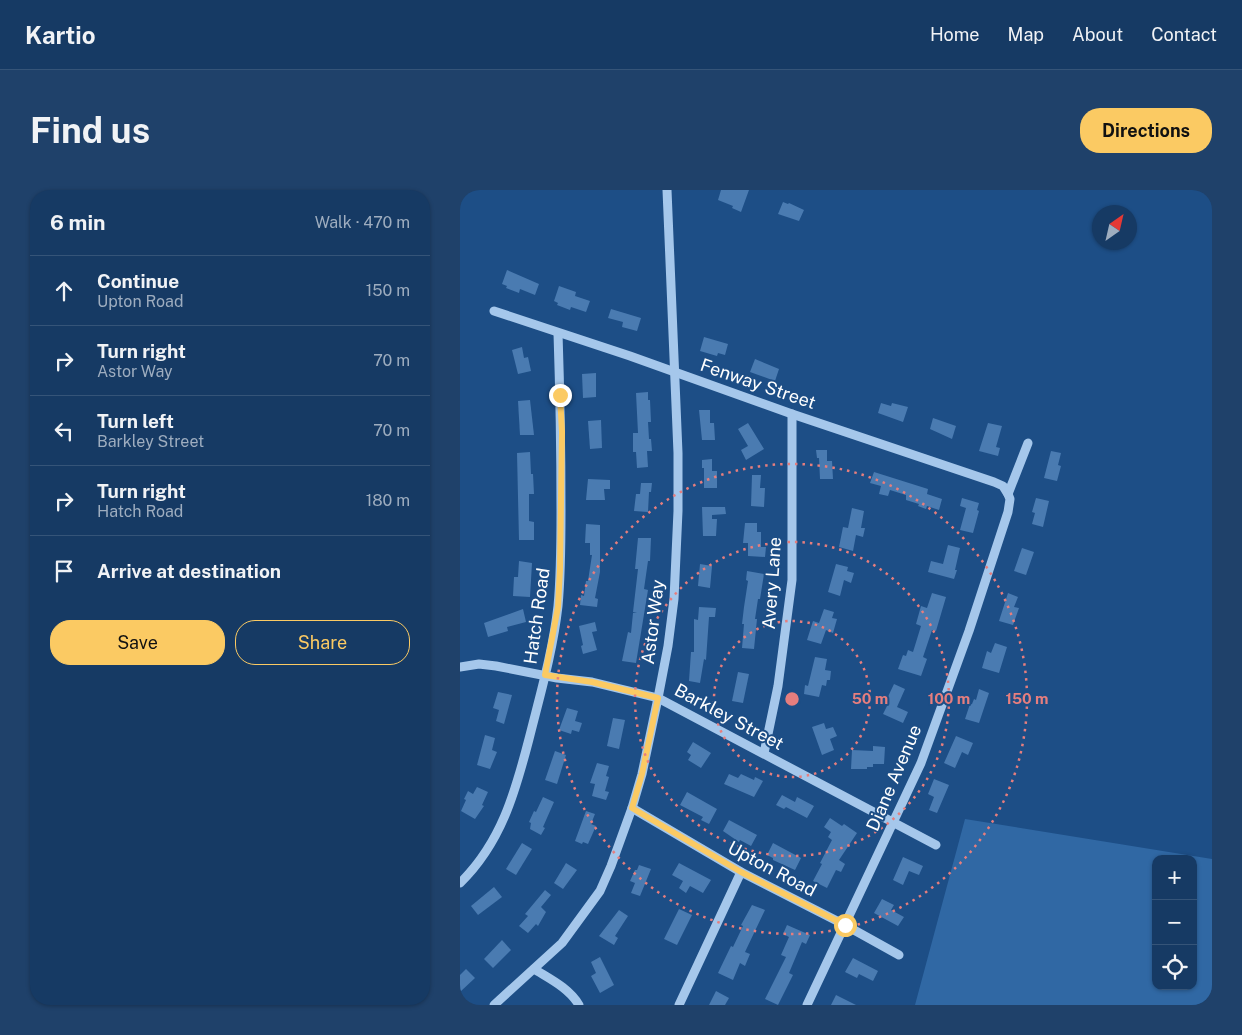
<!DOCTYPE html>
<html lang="en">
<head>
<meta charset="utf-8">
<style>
	:root { --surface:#163a64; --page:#1f416a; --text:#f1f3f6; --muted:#9eadbf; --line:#355478; --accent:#fbca63 }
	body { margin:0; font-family:"Public Sans",sans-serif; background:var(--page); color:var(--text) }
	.controls { position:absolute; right:15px; bottom:15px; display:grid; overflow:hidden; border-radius:10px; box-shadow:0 1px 4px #0004 }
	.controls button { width:45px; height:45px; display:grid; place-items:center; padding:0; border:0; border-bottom:1px solid var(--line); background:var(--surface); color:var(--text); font:25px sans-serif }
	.compass { position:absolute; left:632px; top:15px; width:45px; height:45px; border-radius:50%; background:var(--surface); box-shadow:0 1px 4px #0004; rotate:34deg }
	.stop { position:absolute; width:15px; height:15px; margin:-11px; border:4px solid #fbca63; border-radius:50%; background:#fff }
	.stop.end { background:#fbca63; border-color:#fff; box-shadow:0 1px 5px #0008 }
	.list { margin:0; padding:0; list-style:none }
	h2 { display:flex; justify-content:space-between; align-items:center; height:65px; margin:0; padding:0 20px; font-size:21px }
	h2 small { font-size:16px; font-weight:400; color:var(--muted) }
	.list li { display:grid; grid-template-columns:32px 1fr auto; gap:15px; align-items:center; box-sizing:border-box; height:70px; padding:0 20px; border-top:1px solid var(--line) }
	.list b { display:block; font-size:19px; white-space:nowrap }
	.list p { margin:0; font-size:16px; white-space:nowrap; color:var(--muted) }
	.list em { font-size:16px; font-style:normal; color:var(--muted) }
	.actions { display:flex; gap:10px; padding:15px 20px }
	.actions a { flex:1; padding:11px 0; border:1px solid var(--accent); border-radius:20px; text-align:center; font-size:18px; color:var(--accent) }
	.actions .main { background:var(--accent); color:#111 }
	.icon { flex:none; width:28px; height:28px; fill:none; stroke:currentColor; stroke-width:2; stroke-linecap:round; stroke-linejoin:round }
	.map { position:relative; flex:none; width:752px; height:815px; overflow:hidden; border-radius:20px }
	header { display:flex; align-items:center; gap:30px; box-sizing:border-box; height:70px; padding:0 25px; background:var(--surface); border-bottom:1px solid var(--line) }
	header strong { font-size:24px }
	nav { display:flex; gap:28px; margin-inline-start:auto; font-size:18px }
	.intro { display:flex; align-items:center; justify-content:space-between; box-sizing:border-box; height:120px; padding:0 30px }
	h1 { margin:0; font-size:35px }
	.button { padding:12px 22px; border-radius:20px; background:var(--accent); color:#111; font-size:18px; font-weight:700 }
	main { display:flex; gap:30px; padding:0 30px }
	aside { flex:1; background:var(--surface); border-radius:20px; box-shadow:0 1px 4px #0004 }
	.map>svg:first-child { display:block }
	.green { fill:#3068a4; fill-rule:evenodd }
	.building { fill:#4a7bb1 }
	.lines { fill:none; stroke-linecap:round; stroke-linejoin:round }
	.minor { stroke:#a5c7eb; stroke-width:9 }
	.route { stroke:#fbca63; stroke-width:6 }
	.ring { fill:none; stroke:#e67e7e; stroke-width:2.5; stroke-dasharray:2.5 5 }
	.labels { text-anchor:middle; stroke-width:4; stroke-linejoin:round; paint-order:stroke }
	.street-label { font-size:18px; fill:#fff; stroke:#1d4e86 }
	.centre { fill:#e67e7e; stroke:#1d4e86; stroke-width:2.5 }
	.ring-label { font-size:15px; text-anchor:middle; font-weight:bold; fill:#e67e7e; stroke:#1d4e86; stroke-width:4; stroke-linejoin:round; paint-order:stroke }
</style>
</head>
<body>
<header>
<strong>Kartio</strong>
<nav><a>Home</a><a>Map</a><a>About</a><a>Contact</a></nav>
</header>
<div class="intro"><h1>Find us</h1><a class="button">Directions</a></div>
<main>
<aside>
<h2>6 min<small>Walk · 470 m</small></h2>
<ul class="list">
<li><svg class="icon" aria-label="ahead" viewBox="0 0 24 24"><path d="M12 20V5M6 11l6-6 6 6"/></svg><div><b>Continue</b><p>Upton Road</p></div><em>150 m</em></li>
<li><svg class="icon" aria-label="right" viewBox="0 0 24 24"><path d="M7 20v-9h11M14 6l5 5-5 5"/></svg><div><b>Turn right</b><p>Astor Way</p></div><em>70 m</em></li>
<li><svg class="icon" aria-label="left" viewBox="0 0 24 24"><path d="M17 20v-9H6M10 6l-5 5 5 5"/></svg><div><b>Turn left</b><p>Barkley Street</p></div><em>70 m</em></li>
<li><svg class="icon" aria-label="right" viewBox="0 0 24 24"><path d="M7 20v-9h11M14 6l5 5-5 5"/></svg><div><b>Turn right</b><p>Hatch Road</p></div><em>180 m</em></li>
<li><svg class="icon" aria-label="arrive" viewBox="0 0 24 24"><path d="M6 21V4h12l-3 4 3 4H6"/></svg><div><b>Arrive at destination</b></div></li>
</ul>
<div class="actions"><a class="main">Save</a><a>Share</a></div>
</aside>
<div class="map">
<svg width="752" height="815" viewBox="0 0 752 815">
	<rect width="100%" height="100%" fill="#1d4e86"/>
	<!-- green -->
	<path class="green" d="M505,629L752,669V815H455ZM696,669H733V796H696Z"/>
	<!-- building -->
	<g class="building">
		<polygon points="261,0 289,0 281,22 272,18 273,16 258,10"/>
		<polygon points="323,12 328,14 329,13 344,20 339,31 318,24"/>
		<polygon points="47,80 79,94 75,105 60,99 59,103 46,98 47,96 42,94"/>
		<polygon points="99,96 116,102 115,106 130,111 126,122 111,117 110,120 97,115 98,113 94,111"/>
		<polygon points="151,119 181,128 177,141 162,137 163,132 148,128"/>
		<polygon points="244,147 268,154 265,165 258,163 257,166 240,161"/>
		<polygon points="62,157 64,168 68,167 71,181 58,184 52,160"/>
		<polygon points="295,169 319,179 315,191 290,182"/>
		<polygon points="136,183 136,207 123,208 122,184"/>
		<polygon points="188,202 188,210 190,210 191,232 188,232 189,249 191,249 192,261 187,261 188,277 177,278 176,262 173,262 173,243 178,243 176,203"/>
		<polygon points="70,210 74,245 60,245 58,211"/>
		<polygon points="421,213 431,216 432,213 448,217 443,232 418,223"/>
		<polygon points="239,220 250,220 250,233 254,233 255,250 242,250"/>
		<polygon points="473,228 496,236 492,249 470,239"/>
		<polygon points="141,230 142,258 130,259 128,231"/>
		<polygon points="288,233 304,259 286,270 281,260 288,256 278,239"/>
		<polygon points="528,233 542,236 536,257 540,258 538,266 519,261"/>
		<polygon points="356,260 367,260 367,271 372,271 373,289 360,289 359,268 357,268"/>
		<polygon points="591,261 601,263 598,275 601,276 597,291 584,288"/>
		<polygon points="70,262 71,284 73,284 74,304 69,304 69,331 74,332 74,350 59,350 57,263"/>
		<polygon points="252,269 252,281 257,281 257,298 244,298 244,278 242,278 242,270"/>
		<polygon points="414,282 468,299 467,304 482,309 479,320 467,316 466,319 458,316 459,314 446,310 446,305 430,300 428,306 419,304 421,296 410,293"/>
		<polygon points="292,285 301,285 300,298 305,298 304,317 291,316"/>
		<polygon points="128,289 150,290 150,299 144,299 145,310 126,310"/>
		<polygon points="181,293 192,293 191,302 189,302 188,322 174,321 176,304 180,304"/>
		<polygon points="502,308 519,313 517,320 519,321 513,343 500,340 506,318 500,316"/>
		<polygon points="576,308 589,311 583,337 572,334 575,323 572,322"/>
		<polygon points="242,317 265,317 266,324 252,325 252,329 257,329 256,346 243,346"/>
		<polygon points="392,318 404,321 401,338 405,338 403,347 396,345 393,361 379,357 383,337 388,338"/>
		<polygon points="285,333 297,333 297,342 301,342 301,357 306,357 305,367 288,366 288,353 283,353"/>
		<polygon points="126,334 140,335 140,382 135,408 138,409 137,417 120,415 121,405 124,406 126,391 128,391 132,365 130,365 130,353 125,353"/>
		<polygon points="178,348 191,348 190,371 188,371 184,399 188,400 176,473 162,471 168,442 171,443 173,423 177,422 173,422 178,379 175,379"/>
		<polygon points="488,355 500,358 495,380 497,380 494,389 468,382 471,371 483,374"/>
		<polygon points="562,358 574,362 566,385 554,381"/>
		<polygon points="59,371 72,373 70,407 53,406 54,387 58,387"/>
		<polygon points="240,374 252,376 250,398 238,396"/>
		<polygon points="376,374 388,377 387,381 394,383 391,393 384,390 380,406 368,402"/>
		<polygon points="287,381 304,384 300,409 298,409 295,429 297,429 294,459 282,458 284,434 282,434 284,417 288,391 286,390"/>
		<polygon points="472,403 486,407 476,441 472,440 463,467 467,469 461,486 438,479 443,465 446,466 448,460 453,462 461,436 456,434 461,416 467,418"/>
		<polygon points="548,403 558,407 554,417 559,418 553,435 539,431"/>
		<polygon points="239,417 256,418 255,427 249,427 246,470 244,469 240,493 229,491 231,462 234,462 234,429 238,430"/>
		<polygon points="63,419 66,432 47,437 48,441 28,447 24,433"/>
		<polygon points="364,419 374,422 372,428 377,429 373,443 366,440 361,454 347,450 353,431 359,433"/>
		<polygon points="135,432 137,441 132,442 137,460 123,464 121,456 123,455 119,436"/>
		<polygon points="535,453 547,457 539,483 522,478 527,461 531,463"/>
		<polygon points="355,467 367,469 365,480 371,481 370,490 367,490 366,496 362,495 359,507 344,504 345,495 348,496"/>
		<polygon points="278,482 289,484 283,513 272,511"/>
		<polygon points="434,494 445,499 437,517 448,522 443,533 423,524 427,516 424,515"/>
		<polygon points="519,499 529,503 519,533 505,529 510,514 512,514 514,509 516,510"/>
		<polygon points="38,502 52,505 44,534 36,531 39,520 33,518"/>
		<polygon points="107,518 118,521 115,531 122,533 119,542 112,540 111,544 99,540"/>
		<polygon points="153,528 165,530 159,559 147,556"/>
		<polygon points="364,533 366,539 373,537 377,546 370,549 374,560 362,565 352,537"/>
		<polygon points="25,545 35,548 32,560 37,562 30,579 17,575"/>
		<polygon points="496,546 513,553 508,565 502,562 495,578 484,573"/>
		<polygon points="233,552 251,563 241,578 228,570 231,565 227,562"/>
		<polygon points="413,556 425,557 424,574 413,574 413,577 407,577 407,579 391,579 392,560 413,561"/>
		<polygon points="95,561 106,565 97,594 85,590"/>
		<polygon points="137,573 149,576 146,586 149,587 145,601 149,602 146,610 132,606 135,594 130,593"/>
		<polygon points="269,584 278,588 281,584 294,590 295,587 303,591 294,607 264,594"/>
		<polygon points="474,589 489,595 477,623 469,620 474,607 468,604"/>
		<polygon points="17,597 28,602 22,615 24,616 15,629 1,621 6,610 4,609 8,601 13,604"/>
		<polygon points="227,602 257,619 249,634 241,630 243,627 220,615"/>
		<polygon points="322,605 335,612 337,607 354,616 347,628 326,617 324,619 316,615"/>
		<polygon points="83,607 94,612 83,637 85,638 81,645 70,639 71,633 69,632 74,621 76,622"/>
		<polygon points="126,621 135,624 131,634 136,636 128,654 123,652 122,654 115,651"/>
		<polygon points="370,628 382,636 384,634 397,643 379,670 385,674 381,682 376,680 367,698 353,691 362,674 360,673 372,650 368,647 371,642 364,637"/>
		<polygon points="269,630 297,645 291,656 280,650 279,652 263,641"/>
		<polygon points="62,653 72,659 56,685 46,679"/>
		<polygon points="313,653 341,668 335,680 313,670 313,668 307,665"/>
		<polygon points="443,667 463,676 459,685 449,681 443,695 433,690"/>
		<polygon points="106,673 117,680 103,699 94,693"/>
		<polygon points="219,673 251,690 243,703 230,696 226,703 219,698 223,691 212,685"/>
		<polygon points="179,675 191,679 180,706 171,703 175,693 170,691 175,680 177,680"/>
		<polygon points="34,697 42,707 18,725 11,716"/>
		<polygon points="85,700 91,705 81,717 86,722 78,736 76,734 68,743 59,736 68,726 65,724"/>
		<polygon points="422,709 434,715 431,720 444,727 438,736 414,723"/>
		<polygon points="292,715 305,720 285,762 290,764 285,776 280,773 273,790 258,783 271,756 273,757 283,736 281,735"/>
		<polygon points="219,719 232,725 217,755 204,749"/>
		<polygon points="159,720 168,726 155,746 158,748 154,755 139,746"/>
		<polygon points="327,735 350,745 346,754 342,752 329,783 333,785 318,815 305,809 326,767 321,765 329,747 323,744"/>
		<polygon points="42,750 51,760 33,778 24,769"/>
		<polygon points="140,767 154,795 140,803 131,786 136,783 131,772"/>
		<polygon points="393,768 418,781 413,791 399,784 397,788 385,782"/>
		<polygon points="6,779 15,788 0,802 0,785"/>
		<polygon points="256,801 269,808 265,815 249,815"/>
		<polygon points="376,805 396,815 371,815"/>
	</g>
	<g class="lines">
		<!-- minor -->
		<g class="minor">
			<polyline points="34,121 170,166 332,224 534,292 543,296 548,304"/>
			<polyline points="0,477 19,474 36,476 97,488 132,492 198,508 476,655"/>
			<polyline points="304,563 318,496 332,390 332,224"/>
			<polyline points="172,618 281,682 385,735 439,765"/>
			<path d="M0,693C41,653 55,603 69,549C80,505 93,461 98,416C101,384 101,353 101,321C101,262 100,203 98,143"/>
			<path d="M74,779C90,789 109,798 119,815"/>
			<polyline points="34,815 102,753 140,701 151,676 172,618 182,584 198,508 208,456 214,409 218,321 218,263 207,0"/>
			<polyline points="219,815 281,682"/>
			<polyline points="347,815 461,573 509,441 548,322 550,309 548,304 568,253"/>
		</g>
	</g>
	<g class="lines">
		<!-- route -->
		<polyline class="route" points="100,205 102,242 100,379 98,417 85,485 132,492 198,508 182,584 172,618 281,682 385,735"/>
	</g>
	<!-- distance rings -->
	<g class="ring">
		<circle cx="332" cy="509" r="78"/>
		<circle cx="332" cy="509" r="157"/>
		<circle cx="332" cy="509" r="235"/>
	</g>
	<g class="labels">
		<!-- street labels -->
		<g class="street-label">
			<text transform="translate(298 194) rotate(19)" y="6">Fenway Street</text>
			<text transform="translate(312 393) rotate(-86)" y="6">Avery Lane</text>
			<text transform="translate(77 426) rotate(-82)" y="6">Hatch Road</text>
			<text transform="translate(193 432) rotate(-83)" y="6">Astor Way</text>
			<text transform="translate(269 527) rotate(28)" y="6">Barkley Street</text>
			<text transform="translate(434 588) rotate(-67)" y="6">Diane Avenue</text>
			<text transform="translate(312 679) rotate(28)" y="6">Upton Road</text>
		</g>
	</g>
	<circle cx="332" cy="509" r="8" class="centre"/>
	<g class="ring-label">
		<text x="410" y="514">50 m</text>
		<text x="489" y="514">100 m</text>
		<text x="567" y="514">150 m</text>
	</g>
</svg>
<div class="controls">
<button>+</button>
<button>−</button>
<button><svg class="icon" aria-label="locate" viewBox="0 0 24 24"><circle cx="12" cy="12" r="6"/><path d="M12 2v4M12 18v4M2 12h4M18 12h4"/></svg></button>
</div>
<svg class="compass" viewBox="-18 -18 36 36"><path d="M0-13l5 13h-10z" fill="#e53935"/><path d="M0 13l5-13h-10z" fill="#9eadbf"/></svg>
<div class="stop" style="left:385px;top:735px"></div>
<div class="stop end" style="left:100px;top:205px"></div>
</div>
</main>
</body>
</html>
